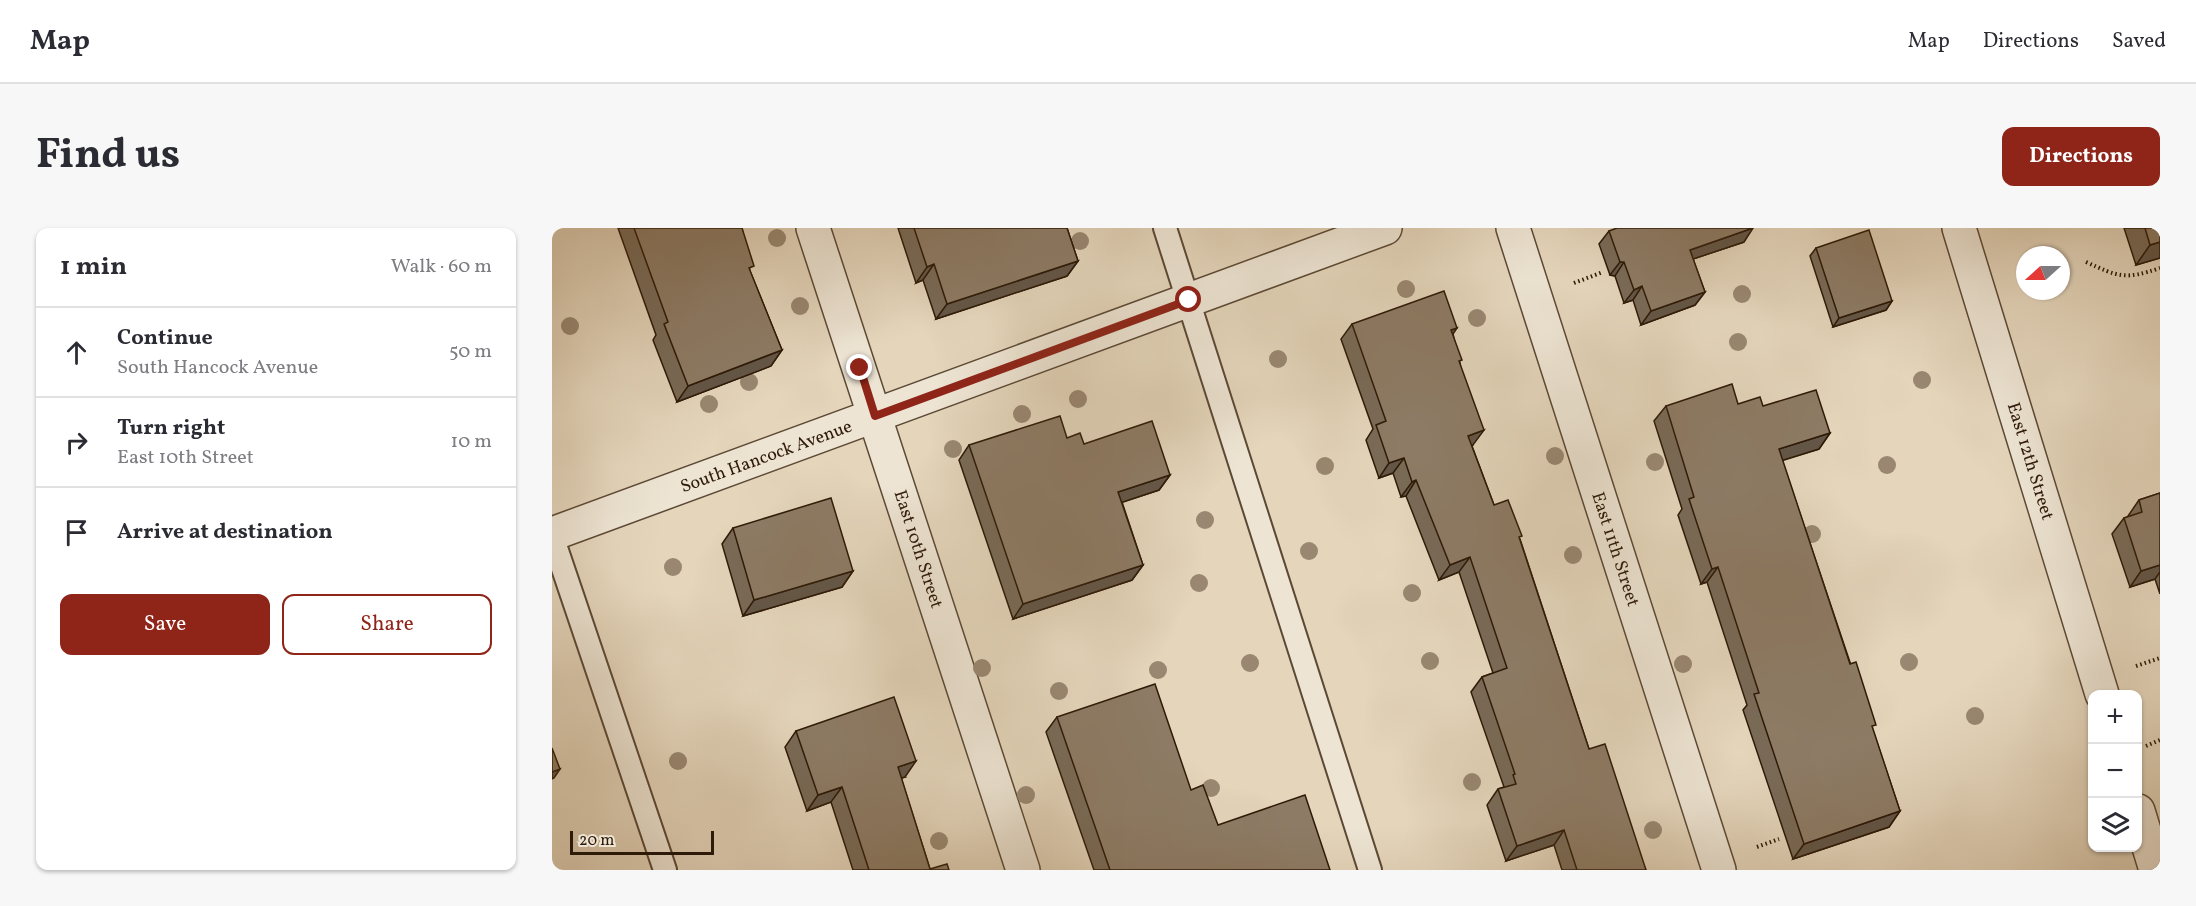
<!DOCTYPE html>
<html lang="en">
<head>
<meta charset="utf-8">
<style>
	:root { --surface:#fff; --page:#f7f7f7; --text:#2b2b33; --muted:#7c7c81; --line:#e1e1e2; --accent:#8f2418 }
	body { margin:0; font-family:Vollkorn,serif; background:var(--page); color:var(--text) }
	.controls { position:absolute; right:18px; bottom:18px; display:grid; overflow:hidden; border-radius:12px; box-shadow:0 2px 4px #0004 }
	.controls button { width:54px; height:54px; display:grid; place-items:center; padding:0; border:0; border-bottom:2px solid var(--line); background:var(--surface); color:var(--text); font:30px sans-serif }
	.compass { position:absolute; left:1464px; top:18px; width:54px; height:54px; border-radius:50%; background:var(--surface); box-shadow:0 2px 4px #0004; rotate:249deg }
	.scale { position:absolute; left:18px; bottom:15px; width:144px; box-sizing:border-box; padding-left:6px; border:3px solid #2e1a08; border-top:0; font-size:16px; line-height:21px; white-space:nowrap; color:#2e1a08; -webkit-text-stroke:4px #ede4d3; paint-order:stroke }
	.stop { position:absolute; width:18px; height:18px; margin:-14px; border:4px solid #8f2418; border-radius:50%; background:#fff }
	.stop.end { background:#8f2418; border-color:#fff; box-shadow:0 2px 6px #0008 }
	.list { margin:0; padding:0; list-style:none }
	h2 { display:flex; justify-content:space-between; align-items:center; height:78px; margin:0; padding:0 24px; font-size:26px }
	h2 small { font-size:20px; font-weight:400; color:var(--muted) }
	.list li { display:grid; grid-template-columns:39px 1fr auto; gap:18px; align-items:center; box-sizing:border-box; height:90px; padding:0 24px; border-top:2px solid var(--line) }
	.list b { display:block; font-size:22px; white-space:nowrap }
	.list p { margin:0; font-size:20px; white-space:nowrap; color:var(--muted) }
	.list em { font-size:20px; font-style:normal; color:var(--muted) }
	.actions { display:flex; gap:12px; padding:18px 24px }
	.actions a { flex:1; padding:14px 0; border:2px solid var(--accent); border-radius:12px; text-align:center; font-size:21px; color:var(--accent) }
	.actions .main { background:var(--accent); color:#fff }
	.icon { flex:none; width:33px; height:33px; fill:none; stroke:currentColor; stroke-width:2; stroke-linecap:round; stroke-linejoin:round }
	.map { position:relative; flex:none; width:1608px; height:642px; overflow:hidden; border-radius:12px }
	header { display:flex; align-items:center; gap:36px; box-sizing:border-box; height:84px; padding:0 30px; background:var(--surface); border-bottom:2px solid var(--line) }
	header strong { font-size:28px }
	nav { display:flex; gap:33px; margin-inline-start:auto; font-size:21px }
	.intro { display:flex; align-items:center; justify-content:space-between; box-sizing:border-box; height:144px; padding:0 36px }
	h1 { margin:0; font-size:42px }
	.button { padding:15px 27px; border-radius:12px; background:var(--accent); color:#fff; font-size:21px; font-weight:700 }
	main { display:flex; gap:36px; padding:0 36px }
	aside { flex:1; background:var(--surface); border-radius:12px; box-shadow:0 2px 4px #0004 }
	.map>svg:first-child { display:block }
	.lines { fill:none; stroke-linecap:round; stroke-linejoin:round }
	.service-casing { stroke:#5c4935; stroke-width:26 }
	.minor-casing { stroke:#5c4935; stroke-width:36 }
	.tertiary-casing { stroke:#5c4935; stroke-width:36 }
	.path { stroke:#2e1a08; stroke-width:4; stroke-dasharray:1.5 3; stroke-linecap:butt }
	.service { stroke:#ede4d3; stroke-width:22 }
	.minor { stroke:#ede4d3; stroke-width:33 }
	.tertiary { stroke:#ede4d3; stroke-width:33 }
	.tree { fill:#998771 }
	.wall { fill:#796a57; stroke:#2e1a08; stroke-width:1.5 }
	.shaded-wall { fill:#635647; stroke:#2e1a08; stroke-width:1.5 }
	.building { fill:#8d7b65; stroke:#2e1a08; stroke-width:1.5 }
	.route { stroke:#8f2418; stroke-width:8 }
	.labels { text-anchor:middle; stroke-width:4.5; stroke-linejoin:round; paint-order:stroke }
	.street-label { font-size:18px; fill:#2e1a08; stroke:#ede4d3 }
</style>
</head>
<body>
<header>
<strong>Map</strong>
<nav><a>Map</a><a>Directions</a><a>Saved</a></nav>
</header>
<div class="intro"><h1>Find us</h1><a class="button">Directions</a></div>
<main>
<aside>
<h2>1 min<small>Walk · 60 m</small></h2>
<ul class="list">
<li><svg class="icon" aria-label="ahead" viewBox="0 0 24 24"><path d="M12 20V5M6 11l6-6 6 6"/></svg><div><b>Continue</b><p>South Hancock Avenue</p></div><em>50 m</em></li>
<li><svg class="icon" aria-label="right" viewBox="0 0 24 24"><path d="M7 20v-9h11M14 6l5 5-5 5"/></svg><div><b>Turn right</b><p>East 10th Street</p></div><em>10 m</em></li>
<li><svg class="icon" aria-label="arrive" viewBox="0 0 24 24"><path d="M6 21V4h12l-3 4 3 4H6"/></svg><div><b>Arrive at destination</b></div></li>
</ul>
<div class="actions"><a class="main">Save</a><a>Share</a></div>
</aside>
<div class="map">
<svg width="1608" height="642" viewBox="0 0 1608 642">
	<rect width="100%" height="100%" fill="#e4d5bb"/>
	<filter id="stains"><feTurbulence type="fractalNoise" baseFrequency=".00333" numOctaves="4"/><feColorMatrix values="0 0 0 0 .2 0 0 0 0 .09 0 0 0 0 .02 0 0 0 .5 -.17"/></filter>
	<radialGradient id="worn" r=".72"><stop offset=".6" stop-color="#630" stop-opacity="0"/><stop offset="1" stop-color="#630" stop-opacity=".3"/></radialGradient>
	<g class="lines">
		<!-- service casing -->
		<g class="service-casing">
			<g id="service">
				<polyline points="613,0 818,642"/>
				<polyline points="0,308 113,642"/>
			</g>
		</g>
		<!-- minor casing -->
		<g class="minor-casing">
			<g id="minor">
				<polyline points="261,0 471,642"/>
				<polyline points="961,0 1167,642"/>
				<polyline points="0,306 833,0"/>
			</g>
		</g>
		<!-- tertiary casing -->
		<g class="tertiary-casing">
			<g id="tertiary">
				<polyline points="1407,0 1550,466"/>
				<polyline points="1586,583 1604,642"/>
			</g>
		</g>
		<!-- path -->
		<g class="path">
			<path d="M1534,34C1567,49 1573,52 1608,40"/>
			<polyline points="1022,55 1051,44"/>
			<polyline points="1584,438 1608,430"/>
			<polyline points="1594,518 1608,512"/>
			<polyline points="1205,619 1227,611"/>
		</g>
		<!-- service -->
		<use href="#service" class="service"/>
		<!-- minor -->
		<use href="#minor" class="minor"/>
		<!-- tertiary -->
		<use href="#tertiary" class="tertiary"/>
	</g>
	<!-- trees -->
	<g class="tree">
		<circle cx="225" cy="10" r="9"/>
		<circle cx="528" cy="13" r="9"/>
		<circle cx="854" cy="61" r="9"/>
		<circle cx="1190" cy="66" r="9"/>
		<circle cx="248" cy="78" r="9"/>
		<circle cx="925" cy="90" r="9"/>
		<circle cx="18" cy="98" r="9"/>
		<circle cx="1186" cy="114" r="9"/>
		<circle cx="726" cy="131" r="9"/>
		<circle cx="1370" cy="152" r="9"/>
		<circle cx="197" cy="154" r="9"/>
		<circle cx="526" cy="171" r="9"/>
		<circle cx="157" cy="176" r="9"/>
		<circle cx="470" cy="186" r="9"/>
		<circle cx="401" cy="221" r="9"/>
		<circle cx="1003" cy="228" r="9"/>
		<circle cx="1103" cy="234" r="9"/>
		<circle cx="1335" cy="237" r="9"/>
		<circle cx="773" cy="238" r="9"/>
		<circle cx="653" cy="292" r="9"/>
		<circle cx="1260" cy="306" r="9"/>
		<circle cx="757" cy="323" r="9"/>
		<circle cx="1021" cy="327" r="9"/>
		<circle cx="121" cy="339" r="9"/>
		<circle cx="647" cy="355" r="9"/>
		<circle cx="860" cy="365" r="9"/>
		<circle cx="878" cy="433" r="9"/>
		<circle cx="1357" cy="434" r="9"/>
		<circle cx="698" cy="435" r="9"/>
		<circle cx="1131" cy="436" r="9"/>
		<circle cx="430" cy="440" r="9"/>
		<circle cx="606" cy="442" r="9"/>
		<circle cx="507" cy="463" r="9"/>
		<circle cx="1423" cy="488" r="9"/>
		<circle cx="126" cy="533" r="9"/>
		<circle cx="920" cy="554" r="9"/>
		<circle cx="659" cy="560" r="9"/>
		<circle cx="474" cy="567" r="9"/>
		<circle cx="1101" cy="602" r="9"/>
		<circle cx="387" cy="613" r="9"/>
	</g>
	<!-- wall -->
	<g class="wall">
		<polygon points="66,0 190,0 198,43 230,122 219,138 125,174 101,112 104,107"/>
		<polygon points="346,0 515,0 526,33 515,48 384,91 371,52 364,55"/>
		<polygon points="1572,0 1608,0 1608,30 1584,37"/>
		<polygon points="1057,3 1192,14 1141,31 1153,64 1143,77 1089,97 1081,72 1072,75 1063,48 1058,47 1047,16"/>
		<polygon points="1264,20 1340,73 1334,82 1281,99 1258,28"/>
		<polygon points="800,96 901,106 908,135 921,217 920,218 942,277 968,311 1037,521 1094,642 1010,642 1002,617 954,633 935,577 946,561 952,559 919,464 930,449 941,445 907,344 887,352 854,268 849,269 841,245 827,250 814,212 821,201 789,111"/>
		<polygon points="1186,176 1211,178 1278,205 1267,221 1230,232 1348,583 1337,599 1241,631 1191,482 1195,477 1155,354 1149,356 1126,287 1130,281 1102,193 1114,178"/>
		<polygon points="515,210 618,247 607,262 570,274 591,337 580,352 461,391 407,232 417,217"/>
		<polygon points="1608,265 1608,366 1603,351 1578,359 1560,306 1572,290 1576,289 1576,288 1587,272"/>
		<polygon points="181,300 301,343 290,359 191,388 170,316"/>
		<polygon points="505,489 639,562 666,597 778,642 542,642 494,504"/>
		<polygon points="244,503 353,549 349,550 378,641 397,642 301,642 279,574 255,583 233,519"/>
	</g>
	<!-- shaded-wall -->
	<g class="shaded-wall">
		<polygon points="1201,0 1192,14 1129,35 1138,22"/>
		<polygon points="1608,14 1608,30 1584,37 1598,17"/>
		<polygon points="526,33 515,48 384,91 395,76"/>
		<polygon points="1068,34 1072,34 1063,48 1058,47"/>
		<polygon points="382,36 371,52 364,55 375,39"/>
		<polygon points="1090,58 1081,72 1072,75 1082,62"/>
		<polygon points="1153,64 1143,77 1089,97 1099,83"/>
		<polygon points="1340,73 1334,82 1281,99 1287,90"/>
		<polygon points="905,100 895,115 899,102"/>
		<polygon points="230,122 219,138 125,174 136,158"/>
		<polygon points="932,202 921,217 905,223 916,208"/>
		<polygon points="1278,205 1267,221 1216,237 1227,221"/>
		<polygon points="852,230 841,245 827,250 837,235"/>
		<polygon points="618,247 607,262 556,279 566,264"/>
		<polygon points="864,252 854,268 849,269 860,254"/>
		<polygon points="918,329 907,344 887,352 898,337"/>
		<polygon points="591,337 580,352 461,391 471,376"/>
		<polygon points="1608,337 1608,344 1603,351 1578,359 1589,343"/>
		<polygon points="1166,339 1155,354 1149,356 1160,341"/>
		<polygon points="301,343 290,359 191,388 202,372"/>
		<polygon points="364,533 353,549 334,555 346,539"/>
		<polygon points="8,541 2,550 0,551 0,544"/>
		<polygon points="290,559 279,574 255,583 266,567"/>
		<polygon points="1348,583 1337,599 1241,631 1252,616"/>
		<polygon points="1012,602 1002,617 954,633 965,618"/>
	</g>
	<!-- building -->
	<g class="building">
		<polygon points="82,0 190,0 202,38 197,40 230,122 136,158 112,96 116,94"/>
		<polygon points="362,0 515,0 526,33 395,76 382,36 375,39"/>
		<polygon points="1065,0 1201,0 1138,22 1153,64 1099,83 1090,58 1082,62 1072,34 1068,34 1057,3"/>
		<polygon points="1593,0 1608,0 1608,14 1598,17"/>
		<polygon points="1317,2 1340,73 1287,90 1264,20"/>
		<polygon points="892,63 905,100 899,102 910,132 907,133 932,202 916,208 942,277 956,272 970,308 967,309 1037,521 1053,516 1094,642 1025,642 1012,602 965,618 946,561 964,556 961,547 963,546 930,449 955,440 918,329 898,337 864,252 860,254 852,230 837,235 824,197 834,193 800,96"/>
		<polygon points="1180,156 1186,176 1208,169 1211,178 1264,162 1278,205 1227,221 1298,436 1304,434 1324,497 1320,498 1348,583 1252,616 1202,466 1207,465 1166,339 1160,341 1137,271 1142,269 1114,178"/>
		<polygon points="508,188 515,210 528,205 532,216 600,193 618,247 566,264 591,337 471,376 417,217"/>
		<polygon points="1608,265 1608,337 1589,343 1572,290 1590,284 1587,272"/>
		<polygon points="279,270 301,343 202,372 181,300"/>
		<polygon points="603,456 639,562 651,557 666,597 753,567 778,642 558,642 505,489"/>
		<polygon points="342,469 364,533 346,539 378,641 395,636 397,642 317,642 290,559 266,567 244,503"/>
		<polygon points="0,520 8,541 0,544"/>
	</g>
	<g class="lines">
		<!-- route -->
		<polyline class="route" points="308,140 323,188 637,72"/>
	</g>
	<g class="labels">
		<!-- street labels -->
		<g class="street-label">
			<text transform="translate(214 228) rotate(-20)" y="6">South Hancock Avenue</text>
			<text transform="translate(1479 233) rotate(73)" y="6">East 12th Street</text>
			<text transform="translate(367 321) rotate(72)" y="6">East 10th Street</text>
			<text transform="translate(1064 321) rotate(72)" y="6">East 11th Street</text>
		</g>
	</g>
	<rect width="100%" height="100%" filter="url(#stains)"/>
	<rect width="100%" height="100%" fill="url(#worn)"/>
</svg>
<div class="controls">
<button>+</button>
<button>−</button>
<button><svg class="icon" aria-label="layers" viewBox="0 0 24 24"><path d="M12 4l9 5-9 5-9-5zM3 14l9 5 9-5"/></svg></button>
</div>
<svg class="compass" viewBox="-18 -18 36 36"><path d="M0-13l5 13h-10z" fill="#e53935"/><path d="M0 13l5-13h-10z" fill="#7c7c81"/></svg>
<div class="scale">20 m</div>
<div class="stop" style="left:637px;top:72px"></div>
<div class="stop end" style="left:308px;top:140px"></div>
</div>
</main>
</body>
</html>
